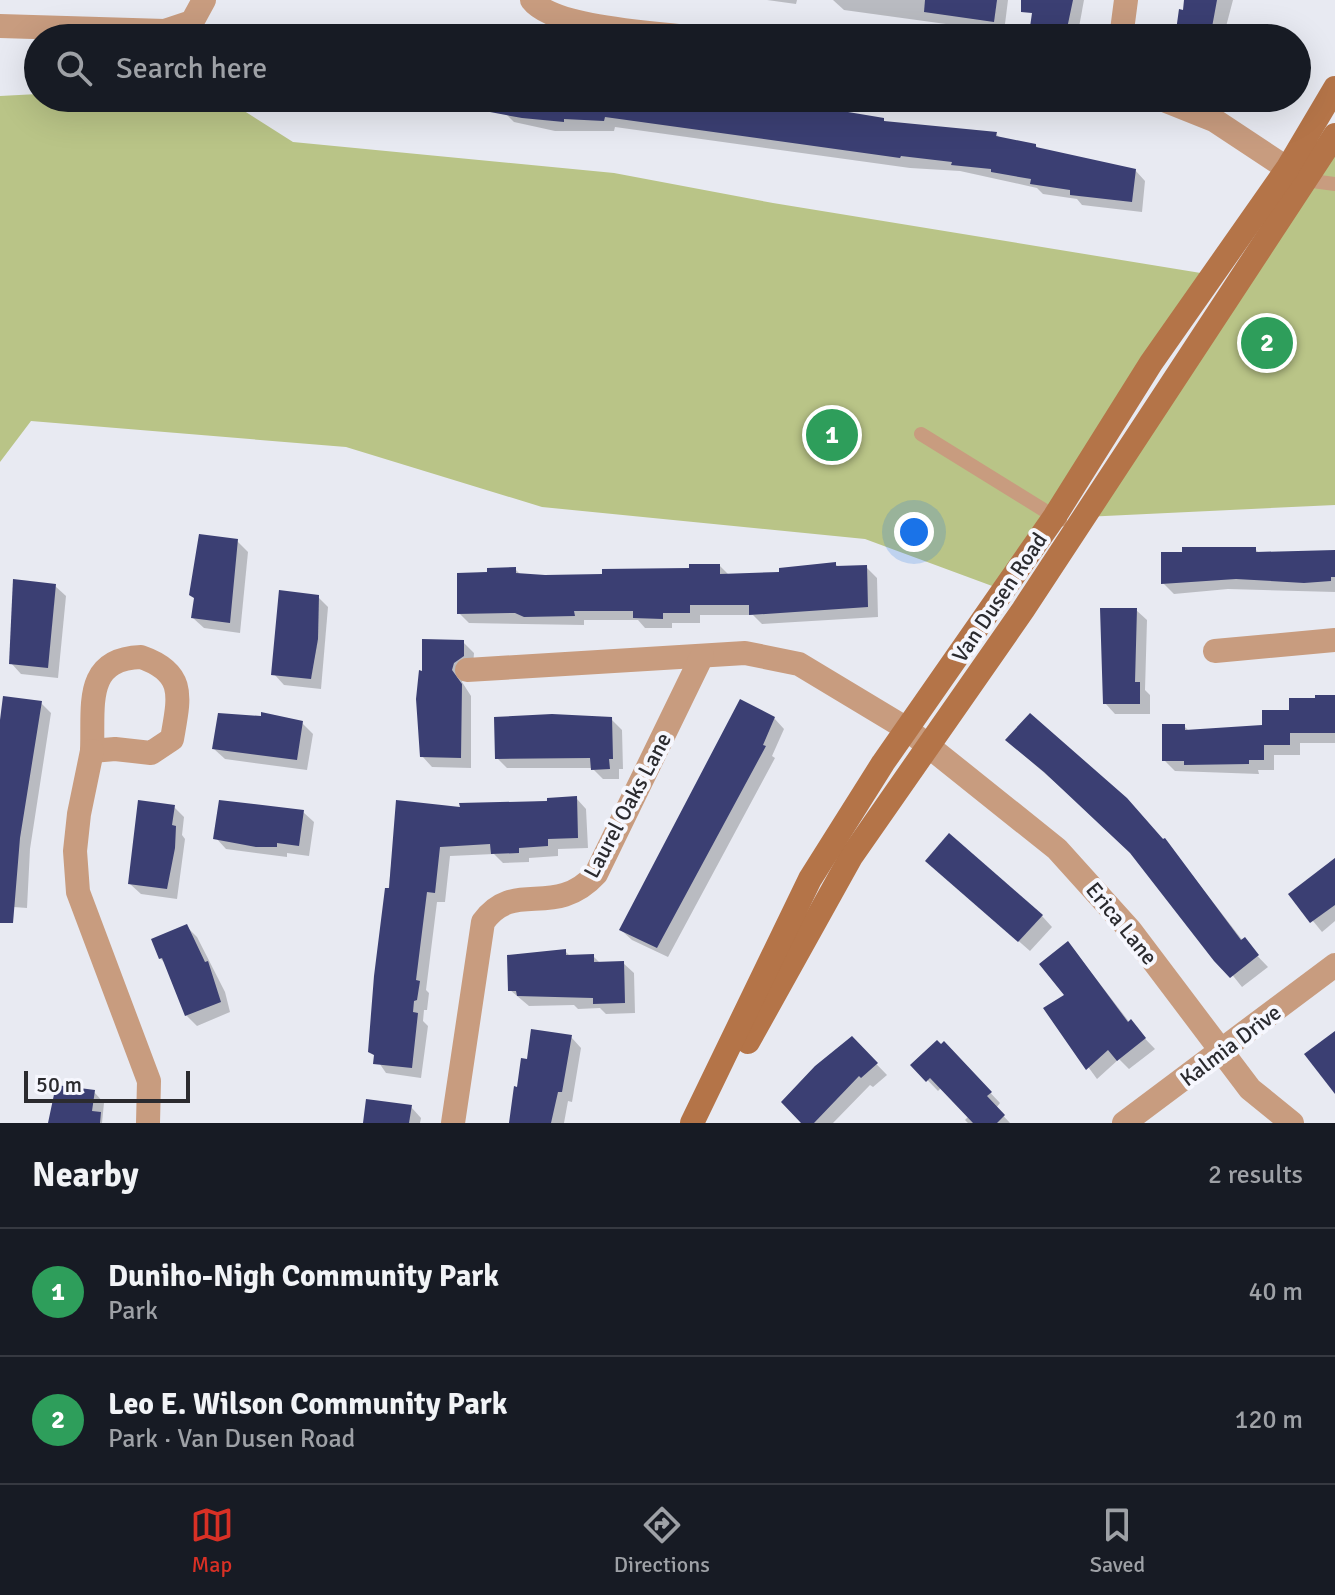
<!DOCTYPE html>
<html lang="en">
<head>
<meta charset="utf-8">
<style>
	:root { --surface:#171b24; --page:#20242c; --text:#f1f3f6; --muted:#9ea1a6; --line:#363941; --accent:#d93025 }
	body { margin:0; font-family:Signika,sans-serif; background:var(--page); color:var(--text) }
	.scale { position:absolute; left:24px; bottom:20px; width:166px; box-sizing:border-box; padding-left:8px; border:4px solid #2b2b2f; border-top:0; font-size:22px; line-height:28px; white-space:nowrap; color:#2b2b2f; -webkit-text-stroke:6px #f6f7fe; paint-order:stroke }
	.you { position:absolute; left:914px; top:532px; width:28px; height:28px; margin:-20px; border:6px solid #fff; border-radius:50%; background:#1a73e8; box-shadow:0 0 0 12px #1a73e833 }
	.badge { display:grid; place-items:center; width:52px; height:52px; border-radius:50%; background:var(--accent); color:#fff; font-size:26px; font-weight:700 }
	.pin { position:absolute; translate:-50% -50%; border:4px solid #fff; box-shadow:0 2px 8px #0006 }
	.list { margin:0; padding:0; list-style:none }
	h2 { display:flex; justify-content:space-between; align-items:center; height:104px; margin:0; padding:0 32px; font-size:34px }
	h2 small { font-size:26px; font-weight:400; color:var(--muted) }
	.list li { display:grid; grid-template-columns:52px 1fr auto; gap:24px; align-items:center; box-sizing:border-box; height:128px; padding:0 32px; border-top:2px solid var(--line) }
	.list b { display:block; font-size:30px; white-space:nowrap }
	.list p { margin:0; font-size:26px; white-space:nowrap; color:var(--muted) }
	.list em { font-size:26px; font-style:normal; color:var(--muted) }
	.icon { flex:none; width:44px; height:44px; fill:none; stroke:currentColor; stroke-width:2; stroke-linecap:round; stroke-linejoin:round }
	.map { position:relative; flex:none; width:1335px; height:1123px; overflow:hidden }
	.search { position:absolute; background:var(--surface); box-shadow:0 8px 32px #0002; left:24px; right:24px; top:24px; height:88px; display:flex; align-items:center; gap:20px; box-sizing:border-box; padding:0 28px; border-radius:44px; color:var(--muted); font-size:30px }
	.sheet { height:360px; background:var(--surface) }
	nav { display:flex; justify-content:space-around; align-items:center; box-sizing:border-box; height:112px; border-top:2px solid var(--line); background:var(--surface); font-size:22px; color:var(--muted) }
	nav a { display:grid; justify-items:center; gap:4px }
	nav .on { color:var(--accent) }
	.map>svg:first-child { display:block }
	.green { fill:#b9c487 }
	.shadow { fill:#0003 }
	.building { fill:#3b3f73 }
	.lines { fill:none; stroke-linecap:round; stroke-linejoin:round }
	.lane { stroke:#c89c7f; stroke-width:14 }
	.street { stroke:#c89c7f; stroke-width:24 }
	.secondary { stroke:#b47448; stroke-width:24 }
	.labels { text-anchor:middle; stroke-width:8; stroke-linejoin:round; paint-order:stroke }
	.street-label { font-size:22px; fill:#2b2b2f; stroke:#f6f7fe }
</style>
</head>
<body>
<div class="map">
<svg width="1335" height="1123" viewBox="0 0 1335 1123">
	<rect width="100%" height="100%" fill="#e8eaf2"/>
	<!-- green -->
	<g class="green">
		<polygon points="38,94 38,98 224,98 293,142 614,173 773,203 1213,275 1003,590 865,539 542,507 346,447 31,421 0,462 0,96"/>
		<polygon points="1335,135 1335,505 1084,517"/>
	</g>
	<!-- shadow -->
	<g class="shadow">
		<polygon points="767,0 797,0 796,4"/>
		<polygon points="833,0 1008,0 1004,32 844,10"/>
		<polygon points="1035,0 1084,0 1077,38 1036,38 1031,33"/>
		<polygon points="1187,0 1233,0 1223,38 1176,38 1180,11 1185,12"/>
		<polygon points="505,98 712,98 883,120 887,123 996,134 1001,139 1035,145 1040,150 1135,170 1145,181 1142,212 1082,205 1077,199 1043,194 1037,188 960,171 910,168 615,127 614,131 555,131 514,122 504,112"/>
		<polygon points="237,541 248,552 240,633 204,628 193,618"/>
		<polygon points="1209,549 1255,549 1260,554 1335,551 1335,592 1228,589 1174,594 1163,583 1163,554"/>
		<polygon points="835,564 840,568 866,567 877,578 878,617 762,624 753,615 700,615 700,623 672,623 672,628 645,628 638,620 584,620 584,625 469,623 459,613 459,575 515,569 521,575 603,576 720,566 730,576 781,573"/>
		<polygon points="55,586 66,596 58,678 21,674 11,663"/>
		<polygon points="318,597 328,607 321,689 284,685 274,674"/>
		<polygon points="1136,610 1147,620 1145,690 1150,695 1150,714 1115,714 1105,703"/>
		<polygon points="463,642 474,653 473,666 464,673 462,682 471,696 471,768 432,767 422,756 418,699"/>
		<polygon points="1335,697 1335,743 1300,743 1300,755 1274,755 1274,770 1258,770 1259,774 1175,771 1164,760 1184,726 1190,732 1264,727 1291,712"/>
		<polygon points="41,703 51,713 30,849 27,908 0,906 0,723"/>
		<polygon points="774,718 784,729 772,756 775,758 668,957 632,940 621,930"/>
		<polygon points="611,719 622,730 623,769 619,769 619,779 603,779 592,768 507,768 497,758"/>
		<polygon points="302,723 313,734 307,770 225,759 214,749"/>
		<polygon points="1018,750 1165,840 1243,941 1268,967 1242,987 1153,876 1111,831"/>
		<polygon points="576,798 586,809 588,848 558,849 558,856 529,858 529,862 503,863 494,854 450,856 445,902 437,902 426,990 429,993 427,1010 424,1010 423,1021 428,1026 421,1078 386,1073 371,1051 398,802 462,809"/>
		<polygon points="174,807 184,817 182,835 185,839 177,899 141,894 130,884"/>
		<polygon points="303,812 314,822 309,856 287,853 287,857 226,849 216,838"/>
		<polygon points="1335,858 1335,921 1322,932 1291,894"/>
		<polygon points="938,871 1042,916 1052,927 1030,951"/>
		<polygon points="187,927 197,937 225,992 230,1012 197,1026 186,1015 167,965 160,958"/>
		<polygon points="565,951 570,956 593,956 601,964 623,963 634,973 635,1013 606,1014 600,1008 578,1009 574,1005 529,1006 510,990"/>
		<polygon points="1077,954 1130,1023 1155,1049 1129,1069 1119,1059 1097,1079 1046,1009 1066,996"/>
		<polygon points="571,1037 581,1048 572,1102 568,1101 564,1123 511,1123 529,1062"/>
		<polygon points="852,1039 887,1075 873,1087 870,1085 833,1123 804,1123"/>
		<polygon points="944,1044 1000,1103 996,1108 1010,1123 968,1123 965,1120 969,1116 942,1087 938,1091 913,1065"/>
		<polygon points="94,1092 104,1103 102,1123 51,1123"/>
		<polygon points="411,1107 421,1118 420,1123 365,1123"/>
	</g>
	<!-- building -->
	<g class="building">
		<polygon points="925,0 997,0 994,22 924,12"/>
		<polygon points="1021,0 1073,0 1065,38 1029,34 1032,13 1021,12"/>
		<polygon points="1184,0 1217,0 1210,38 1175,38 1179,9 1183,10"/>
		<polygon points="475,98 764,98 884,118 884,121 997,132 996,136 1036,144 1036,147 1136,169 1132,202 1070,195 1070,190 1030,184 1031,179 991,172 991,169 951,165 952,162 901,156 900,158 605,117 604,121 564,119 564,122 522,118 474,109"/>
		<polygon points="199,534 238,539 230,623 191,618 194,598 189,595"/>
		<polygon points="1182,547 1256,547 1256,552 1335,550 1335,577 1331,577 1331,581 1304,583 1236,579 1161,584 1161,552 1182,552"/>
		<polygon points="836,562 836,566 867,565 868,607 749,615 749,605 690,605 690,613 663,613 663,619 633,618 633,611 574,611 575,616 524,617 515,613 457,614 457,573 487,572 487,568 516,567 516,573 545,575 602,574 602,569 689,568 689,564 720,564 720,574 779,572 779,568"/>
		<polygon points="13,579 56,584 48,668 9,664"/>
		<polygon points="279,590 319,595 318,639 311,679 271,675"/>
		<polygon points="1100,608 1137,608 1135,682 1140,682 1140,704 1103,704"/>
		<polygon points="422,639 464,640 464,656 454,663 452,670 462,684 461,758 420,757 416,699 419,670 422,671"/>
		<polygon points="1315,695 1335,695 1335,733 1290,733 1290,745 1264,745 1264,760 1249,760 1249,764 1184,765 1184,761 1162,761 1162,724 1185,724 1185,730 1262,725 1262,710 1289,710 1289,698 1315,698"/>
		<polygon points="3,696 42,701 20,838 13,923 0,923 0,720"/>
		<polygon points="740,699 775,717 763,745 766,746 657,948 619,930"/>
		<polygon points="261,712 303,721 297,760 212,749 218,713 261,716"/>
		<polygon points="1030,713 1127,798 1163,839 1165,838 1241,940 1245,937 1259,955 1230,978 1214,961 1130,853 1044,772 1005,740"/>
		<polygon points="552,714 612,717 613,759 609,759 610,769 591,770 590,758 495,759 494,717"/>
		<polygon points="577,796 578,838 548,839 548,846 519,848 519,853 491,854 490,844 440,847 435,893 427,892 416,980 420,981 417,1000 414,1001 413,1012 418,1013 412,1068 373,1064 374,1055 368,1052 374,976 385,888 389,888 396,800 460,807 459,803 547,801 547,798"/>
		<polygon points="138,800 175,805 172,825 176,826 175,848 167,889 128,884"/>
		<polygon points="219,800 304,810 299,846 277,843 277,847 256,847 213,839"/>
		<polygon points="949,833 1043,915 1018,942 925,861"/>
		<polygon points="1335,858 1335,905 1310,923 1288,894"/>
		<polygon points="187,924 205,962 208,961 221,1002 185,1016 162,958 159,959 151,939"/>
		<polygon points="1068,941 1128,1022 1131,1019 1146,1038 1117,1061 1108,1050 1086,1070 1043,1008 1064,995 1039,964"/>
		<polygon points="566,949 566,955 594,954 594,962 624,961 625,1003 593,1004 593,998 517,996 516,991 508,991 507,955"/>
		<polygon points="531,1029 572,1035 562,1092 558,1092 551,1123 509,1123 514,1086 517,1087 521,1058 527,1059"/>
		<polygon points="1335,1031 1335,1094 1304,1054"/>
		<polygon points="852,1036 878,1063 861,1078 859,1076 814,1123 801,1123 781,1102 815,1066"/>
		<polygon points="937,1040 941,1044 944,1041 992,1092 987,1096 1005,1115 997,1123 973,1123 930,1078 926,1082 910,1065"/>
		<polygon points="56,1085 95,1090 92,1111 101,1112 100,1123 48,1123"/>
		<polygon points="366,1099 412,1105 409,1123 363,1123"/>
	</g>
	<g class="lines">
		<!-- lane -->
		<g class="lane">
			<polyline points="1305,180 1335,184"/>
			<polyline points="921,434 1060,520"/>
		</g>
		<!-- street -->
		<g class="street">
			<path d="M532,0C554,29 659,33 698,38"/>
			<polyline points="0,26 165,31 192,22 204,0"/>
			<polyline points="1121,38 1126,0"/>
			<polyline points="1159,98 1214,120 1303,179"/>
			<polyline points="1215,651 1335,640"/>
			<path d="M141,657C187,673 179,698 172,739L151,753L115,749L92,751C94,706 83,659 141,657Z"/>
			<polyline points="467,670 745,653 799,664 907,729 1057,849 1130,930 1250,1089 1292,1123"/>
			<polyline points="92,751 79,814 75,851 78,892 149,1081 148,1123"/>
			<path d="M453,1123L483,922C514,878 554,920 596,874L702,656"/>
			<polyline points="1124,1123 1335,965"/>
		</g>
		<!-- secondary -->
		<g class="secondary">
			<polyline points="748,1042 851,857 1023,610 1335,135"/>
			<polyline points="692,1123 810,879 883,763 1055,516 1151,363 1287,169 1335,88"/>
		</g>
	</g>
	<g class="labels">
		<!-- street labels -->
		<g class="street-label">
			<text transform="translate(999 597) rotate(-56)" y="8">Van Dusen Road</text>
			<text transform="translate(627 805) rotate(-62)" y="8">Laurel Oaks Lane</text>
			<text transform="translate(1122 923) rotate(51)" y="8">Erica Lane</text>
			<text transform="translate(1230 1045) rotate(-37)" y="8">Kalmia Drive</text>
		</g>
	</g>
</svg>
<div class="scale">50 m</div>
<div class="you"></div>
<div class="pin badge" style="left:832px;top:435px;background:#2e9e5b">1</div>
<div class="pin badge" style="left:1267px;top:343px;background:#2e9e5b">2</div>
<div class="search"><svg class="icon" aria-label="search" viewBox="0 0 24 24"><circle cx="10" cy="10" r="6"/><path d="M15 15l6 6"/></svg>Search here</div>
</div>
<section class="sheet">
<h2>Nearby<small>2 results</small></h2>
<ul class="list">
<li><span class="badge" style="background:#2e9e5b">1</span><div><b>Duniho-Nigh Community Park</b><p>Park</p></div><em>40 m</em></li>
<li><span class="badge" style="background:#2e9e5b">2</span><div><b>Leo E. Wilson Community Park</b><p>Park · Van Dusen Road</p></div><em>120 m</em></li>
</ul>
</section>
<nav>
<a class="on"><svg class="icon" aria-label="map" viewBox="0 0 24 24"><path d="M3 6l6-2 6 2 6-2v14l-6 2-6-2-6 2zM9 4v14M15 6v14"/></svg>Map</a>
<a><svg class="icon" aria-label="directions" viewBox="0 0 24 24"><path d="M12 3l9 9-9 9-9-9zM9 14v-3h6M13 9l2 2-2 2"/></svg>Directions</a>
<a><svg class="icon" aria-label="saved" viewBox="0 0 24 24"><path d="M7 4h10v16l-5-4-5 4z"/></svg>Saved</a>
</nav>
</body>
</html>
